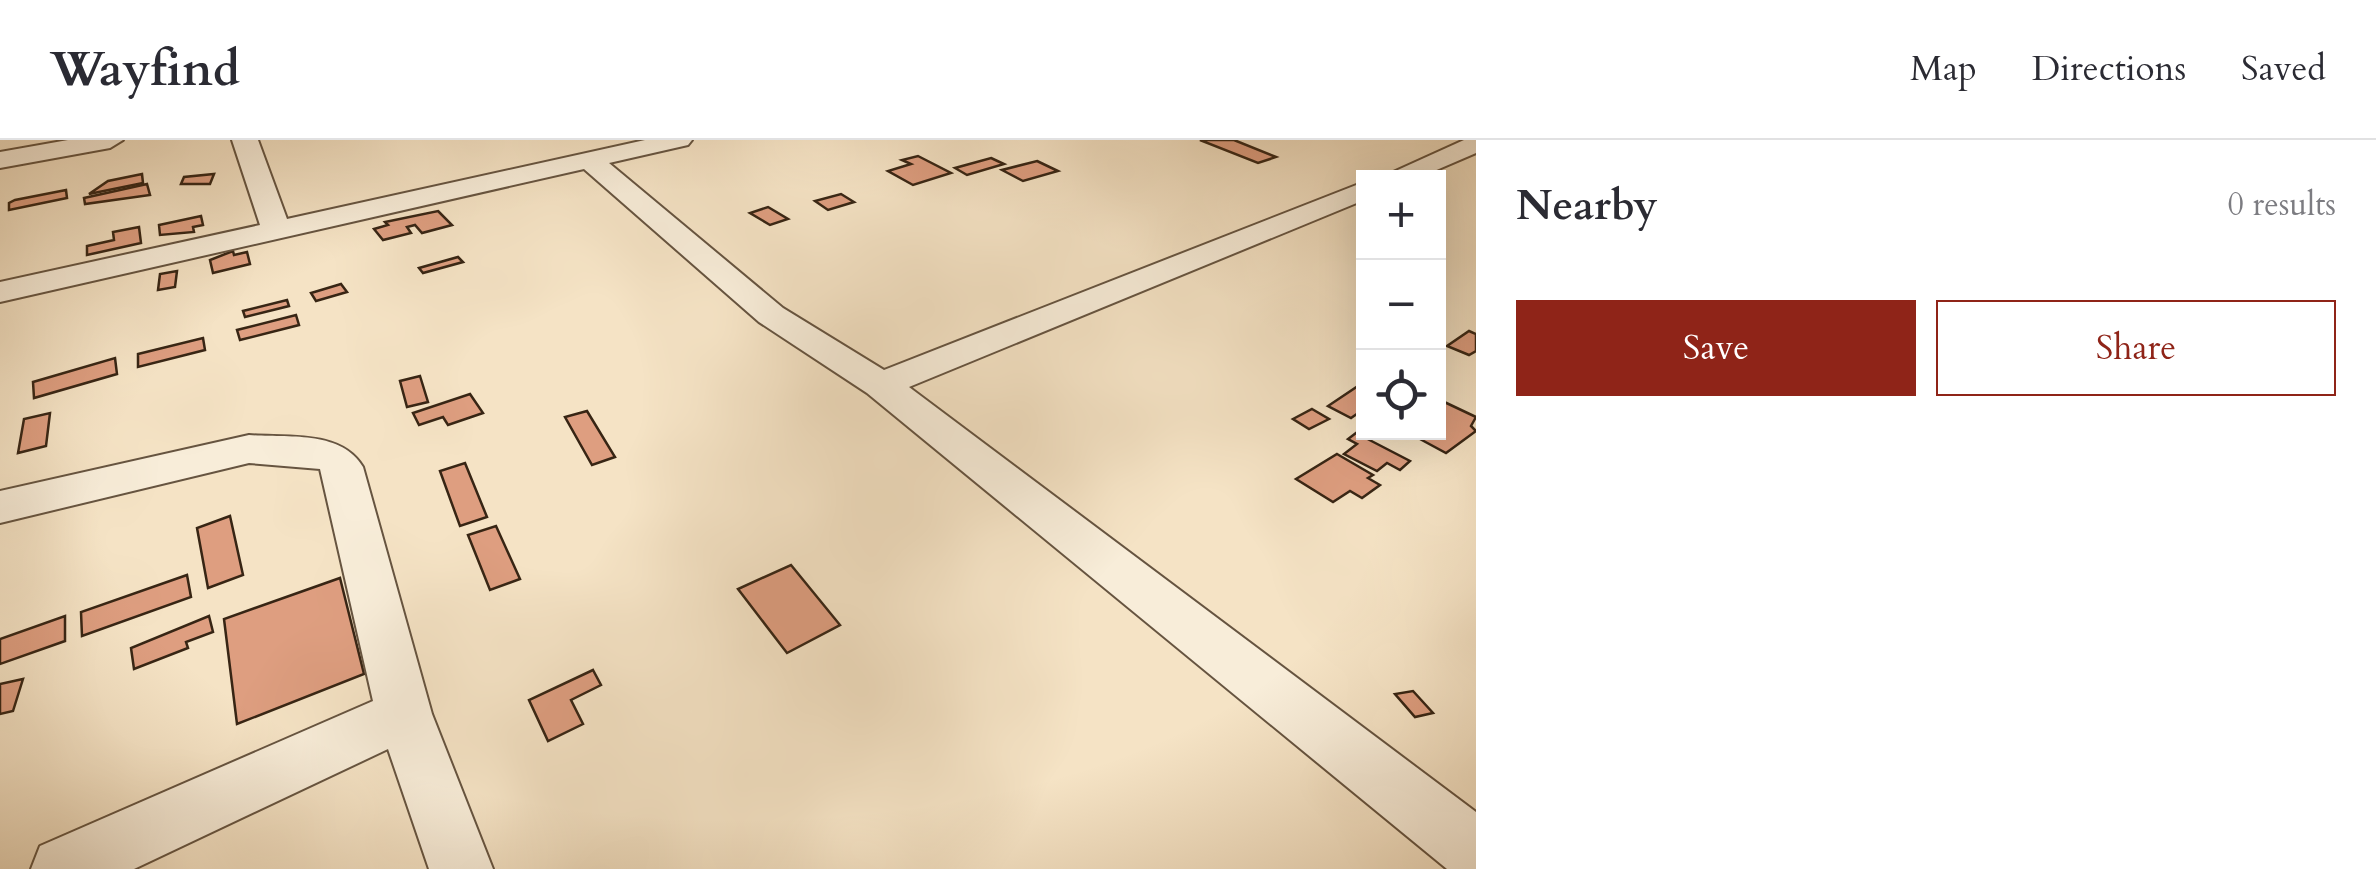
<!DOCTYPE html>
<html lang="en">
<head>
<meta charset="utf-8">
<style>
	:root { --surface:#fff; --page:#f2f2f3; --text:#2b2b33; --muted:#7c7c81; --line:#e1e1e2; --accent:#8f2418 }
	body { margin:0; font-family:Cardo,serif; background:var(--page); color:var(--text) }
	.controls { position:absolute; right:30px; top:30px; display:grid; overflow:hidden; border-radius:0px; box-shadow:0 10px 40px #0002 }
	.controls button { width:90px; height:90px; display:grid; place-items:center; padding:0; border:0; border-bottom:2px solid var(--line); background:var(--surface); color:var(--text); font:50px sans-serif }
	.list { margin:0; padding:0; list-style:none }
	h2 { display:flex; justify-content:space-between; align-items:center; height:130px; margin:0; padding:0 40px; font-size:42px }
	h2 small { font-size:32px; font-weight:400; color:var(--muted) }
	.actions { display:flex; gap:20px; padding:30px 40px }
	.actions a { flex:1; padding:22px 0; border:2px solid var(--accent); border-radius:0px; text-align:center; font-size:35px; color:var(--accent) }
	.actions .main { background:var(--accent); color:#fff }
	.icon { flex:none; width:55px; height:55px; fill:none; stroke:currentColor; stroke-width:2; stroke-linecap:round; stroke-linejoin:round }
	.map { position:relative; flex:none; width:1476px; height:729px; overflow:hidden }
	header { display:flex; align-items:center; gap:60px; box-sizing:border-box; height:140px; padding:0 50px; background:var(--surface); border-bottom:2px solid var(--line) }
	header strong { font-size:48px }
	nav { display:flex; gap:55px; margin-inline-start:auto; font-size:35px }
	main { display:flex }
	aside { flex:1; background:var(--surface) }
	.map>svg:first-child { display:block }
	.building { fill:#de9e80; stroke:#372514; stroke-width:2.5 }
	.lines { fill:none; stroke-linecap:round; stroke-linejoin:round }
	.minor-casing { stroke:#665440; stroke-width:4 }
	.minor { fill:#f8edd9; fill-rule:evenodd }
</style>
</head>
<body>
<header>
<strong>Wayfind</strong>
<nav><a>Map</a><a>Directions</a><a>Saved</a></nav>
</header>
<main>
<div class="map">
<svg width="1476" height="729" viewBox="0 0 1476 729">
	<rect width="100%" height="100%" fill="#f5e3c5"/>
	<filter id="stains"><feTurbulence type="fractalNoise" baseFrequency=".002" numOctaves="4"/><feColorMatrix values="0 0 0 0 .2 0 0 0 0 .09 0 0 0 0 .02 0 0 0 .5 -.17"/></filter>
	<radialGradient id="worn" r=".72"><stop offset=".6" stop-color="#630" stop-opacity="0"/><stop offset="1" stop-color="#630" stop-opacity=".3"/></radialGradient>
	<!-- building -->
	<g class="building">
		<polygon points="1200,0 1234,0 1276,17 1258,23"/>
		<polygon points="918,16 951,33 913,45 888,31 911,24 902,20"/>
		<polygon points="991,18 1004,24 967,35 955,28"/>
		<polygon points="1037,21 1058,31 1023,41 1002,30"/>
		<polygon points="142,34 143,43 89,54 108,41"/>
		<polygon points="214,34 210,44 181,44 184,37"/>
		<polygon points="147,44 150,55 85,64 84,58"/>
		<polygon points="66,50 67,58 9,70 9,63 15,60"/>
		<polygon points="841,54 854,62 828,70 815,61"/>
		<polygon points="768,67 788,79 770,85 750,73"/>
		<polygon points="438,71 452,85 422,93 415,85 407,87 411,93 383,100 374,89 388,85 385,82"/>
		<polygon points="201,76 203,85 193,87 194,92 160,95 159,85"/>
		<polygon points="139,87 141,103 87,115 87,106 114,100 113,92"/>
		<polygon points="233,111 234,115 247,112 250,124 213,133 210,120"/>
		<polygon points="458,117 463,122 423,133 419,128"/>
		<polygon points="177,131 175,147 158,150 160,134"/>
		<polygon points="341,144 347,152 316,161 311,153"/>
		<polygon points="287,160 289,166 245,177 243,171"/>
		<polygon points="296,175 299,185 240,200 237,190"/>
		<polygon points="1469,191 1476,194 1476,211 1469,215 1447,206"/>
		<polygon points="203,198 205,210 138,227 138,214"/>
		<polygon points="115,218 117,234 34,258 33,242"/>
		<polygon points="420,236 428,262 407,267 400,241"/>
		<polygon points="1361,244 1364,269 1351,278 1328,266"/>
		<polygon points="470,254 483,273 448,285 443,277 419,285 413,273"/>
		<polygon points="1438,259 1476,277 1471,286 1476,291 1446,313 1407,292 1438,292"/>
		<polygon points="1312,269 1329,279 1309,289 1293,279"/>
		<polygon points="587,271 615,317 592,325 565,277"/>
		<polygon points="50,273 46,306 18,313 24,279"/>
		<polygon points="1356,293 1410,321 1400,330 1387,323 1377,331 1344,314 1357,304 1348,299"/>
		<polygon points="1337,314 1373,335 1368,338 1380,345 1362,358 1350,351 1333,362 1296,339"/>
		<polygon points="465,323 487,377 460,386 440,331"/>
		<polygon points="230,376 243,435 208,448 197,388"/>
		<polygon points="496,386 520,439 490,450 468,395"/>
		<polygon points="791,425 840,485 787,513 738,449"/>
		<polygon points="187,435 191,457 82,496 81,472"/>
		<polygon points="340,438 364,534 237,584 224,479"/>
		<polygon points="65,476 65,501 0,524 0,499"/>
		<polygon points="209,476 213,492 186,502 188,508 134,529 131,508"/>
		<polygon points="593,530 601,545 571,560 583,584 548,601 529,560"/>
		<polygon points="23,539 13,571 0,574 0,544"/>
		<polygon points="1413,551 1433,573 1415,577 1395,554"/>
	</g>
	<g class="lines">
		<!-- minor casing -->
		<g class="minor-casing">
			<g id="minor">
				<polygon points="68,0 123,0 110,8 0,28 0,12"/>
				<polygon points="232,0 258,0 287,79 645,0 692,0 688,5 609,23 783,168 884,230 1364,42 1364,60 909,247 1476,672 1476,729 1447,729 867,253 759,182 584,29 0,162 0,142 260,85"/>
				<polygon points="1464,0 1476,0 1476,13 1418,38 1380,38"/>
				<path d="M249,295C288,298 341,290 363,327L432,574L493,729H429L388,609L134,729H31L40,706L373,561L320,329L249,323L0,383V351Z"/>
			</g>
		</g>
		<!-- minor -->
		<use href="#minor" class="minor"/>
	</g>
	<rect width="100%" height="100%" filter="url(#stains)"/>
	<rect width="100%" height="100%" fill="url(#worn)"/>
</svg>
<div class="controls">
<button>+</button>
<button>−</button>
<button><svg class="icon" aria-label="locate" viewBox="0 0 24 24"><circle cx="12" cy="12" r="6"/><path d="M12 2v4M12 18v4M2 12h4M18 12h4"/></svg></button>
</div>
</div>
<aside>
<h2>Nearby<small>0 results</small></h2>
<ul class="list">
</ul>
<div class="actions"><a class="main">Save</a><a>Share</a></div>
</aside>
</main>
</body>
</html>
